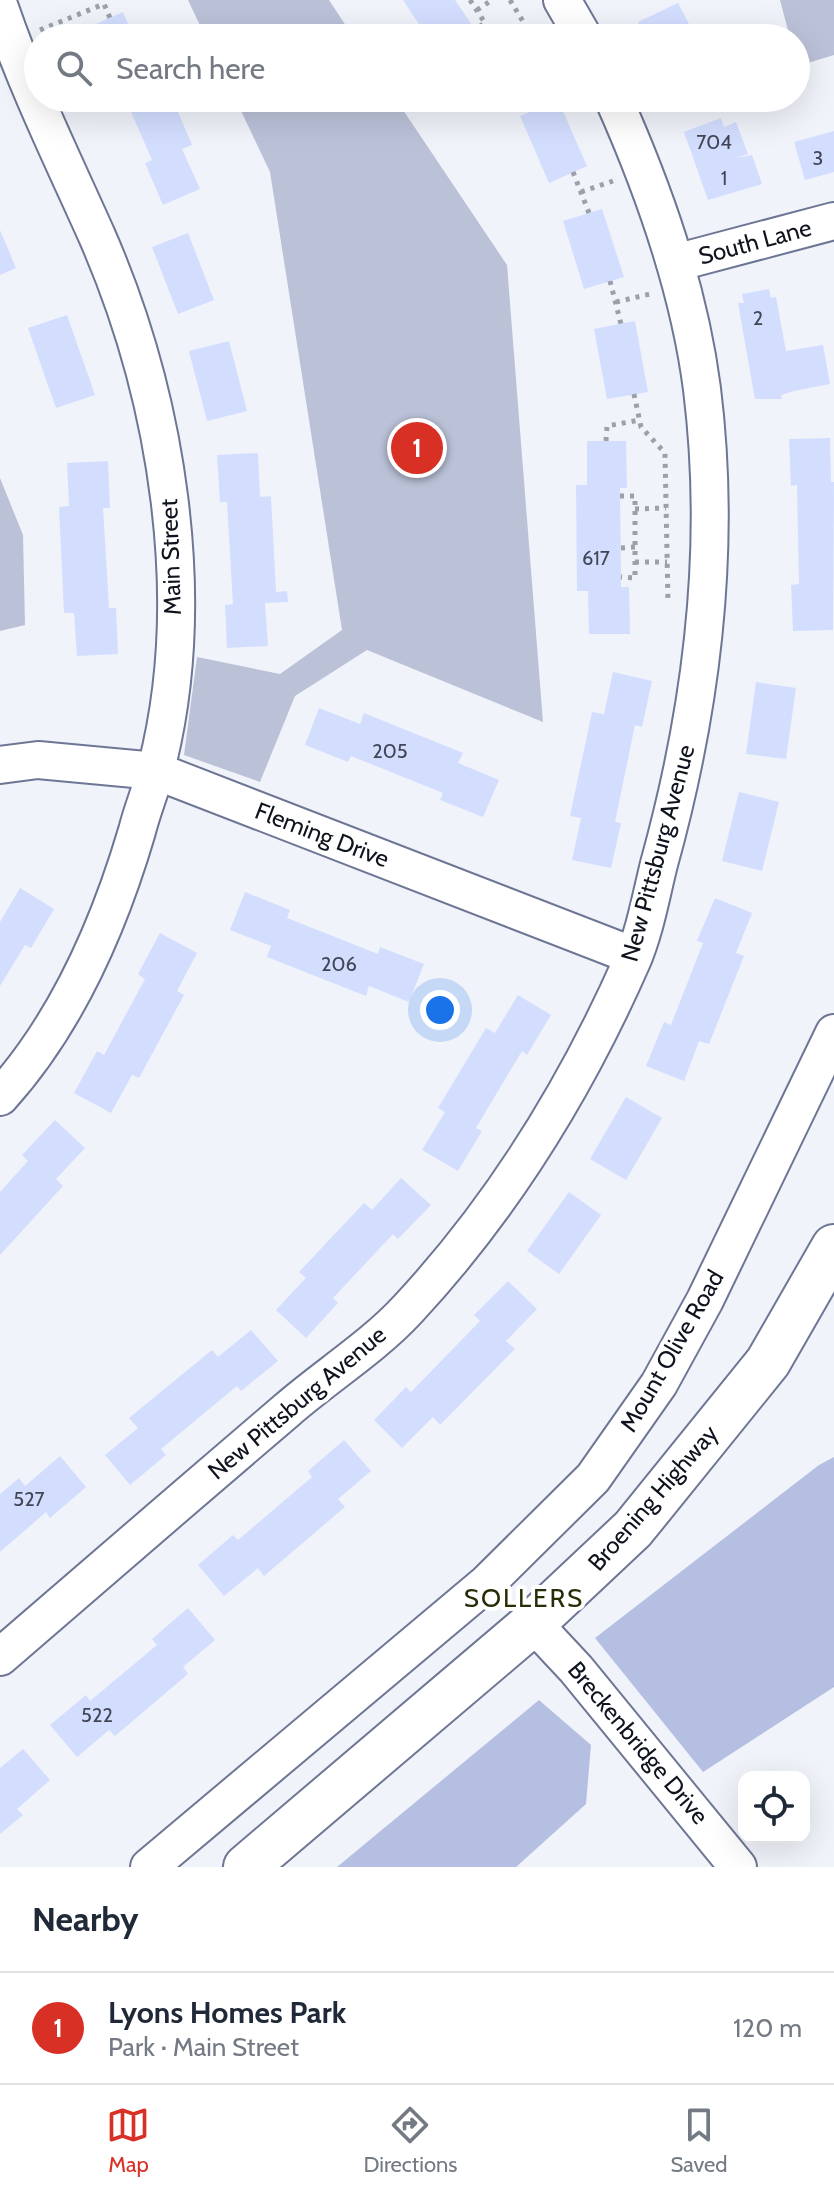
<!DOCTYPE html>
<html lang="en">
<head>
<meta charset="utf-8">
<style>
	:root { --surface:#fff; --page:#f2f2f3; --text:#1f2937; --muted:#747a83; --line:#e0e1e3; --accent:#d93025 }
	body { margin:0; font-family:Cabin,sans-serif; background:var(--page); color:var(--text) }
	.controls { position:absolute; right:24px; bottom:24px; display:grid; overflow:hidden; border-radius:16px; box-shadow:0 8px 32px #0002 }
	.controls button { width:72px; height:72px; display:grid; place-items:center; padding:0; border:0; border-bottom:2px solid var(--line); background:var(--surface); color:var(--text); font:40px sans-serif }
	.you { position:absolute; left:440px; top:1010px; width:28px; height:28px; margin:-20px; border:6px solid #fff; border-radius:50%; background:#1a73e8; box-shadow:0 0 0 12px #1a73e833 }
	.badge { display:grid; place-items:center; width:52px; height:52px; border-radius:50%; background:var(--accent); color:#fff; font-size:26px; font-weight:700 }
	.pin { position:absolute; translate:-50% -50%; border:4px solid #fff; box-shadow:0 2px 8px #0006 }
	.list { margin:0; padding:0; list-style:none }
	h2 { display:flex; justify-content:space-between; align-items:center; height:104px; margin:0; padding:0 32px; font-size:34px }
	h2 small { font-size:26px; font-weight:400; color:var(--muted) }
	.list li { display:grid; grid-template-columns:52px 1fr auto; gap:24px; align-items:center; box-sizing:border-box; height:112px; padding:0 32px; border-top:2px solid var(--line) }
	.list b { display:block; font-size:30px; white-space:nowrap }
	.list p { margin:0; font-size:26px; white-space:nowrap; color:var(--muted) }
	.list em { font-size:26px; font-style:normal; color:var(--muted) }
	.icon { flex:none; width:44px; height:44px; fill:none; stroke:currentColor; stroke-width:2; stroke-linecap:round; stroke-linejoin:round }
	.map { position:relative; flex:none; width:834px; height:1867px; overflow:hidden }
	.search { position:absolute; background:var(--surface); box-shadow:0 8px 32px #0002; left:24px; right:24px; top:24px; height:88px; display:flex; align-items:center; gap:20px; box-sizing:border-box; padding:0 28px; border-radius:44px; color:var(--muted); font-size:30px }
	.sheet { height:216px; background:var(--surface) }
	nav { display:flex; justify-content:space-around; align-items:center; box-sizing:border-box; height:112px; border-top:2px solid var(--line); background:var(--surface); font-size:22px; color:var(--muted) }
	nav a { display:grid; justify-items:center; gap:4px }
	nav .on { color:var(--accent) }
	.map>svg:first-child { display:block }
	.green { fill:#bbc2d8 }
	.forest { fill:#b4bfe2 }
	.building { fill:#d3deff }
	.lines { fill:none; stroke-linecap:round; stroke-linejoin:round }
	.minor-casing { stroke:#6d7694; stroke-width:40 }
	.major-casing { stroke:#6d7694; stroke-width:48 }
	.path { stroke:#9ca0a8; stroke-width:5; stroke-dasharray:4 6; stroke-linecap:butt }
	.minor { stroke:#fff; stroke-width:36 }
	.major { stroke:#fff; stroke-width:44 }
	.labels { text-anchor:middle; stroke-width:8; stroke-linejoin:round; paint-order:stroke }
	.number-label { font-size:20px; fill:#404656 }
	.street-label { font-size:24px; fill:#0f131e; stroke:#fff }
	.neighbourhood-label { font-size:26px; letter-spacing:2px; fill:#252e07; stroke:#fff }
</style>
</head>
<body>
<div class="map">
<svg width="834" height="1867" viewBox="0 0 834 1867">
	<rect width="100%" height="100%" fill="#f0f3fa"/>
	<!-- green -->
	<g class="green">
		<polygon points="188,0 329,0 354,38 206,38"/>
		<polygon points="780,0 834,0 834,55 798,66 796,38 790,38"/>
		<polygon points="235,98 395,98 507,265 543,722 367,650 295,696 260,782 184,755 197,657 280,674 342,630 270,172"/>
		<polygon points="0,478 23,535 25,625 0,631"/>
	</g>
	<!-- forest -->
	<g class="forest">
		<polygon points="834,1457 834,1687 703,1772 595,1638 819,1465"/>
		<polygon points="539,1700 591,1745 586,1804 516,1867 337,1867"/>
	</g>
	<!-- building -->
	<g class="building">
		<polygon points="403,0 455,0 480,37 486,33 489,38 428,38"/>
		<polygon points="678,3 690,26 682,31 685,38 643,38 638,22"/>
		<polygon points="123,12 134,38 91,38 87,28"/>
		<polygon points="125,98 172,98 192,145 182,149 200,189 163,205 145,163 152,160"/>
		<polygon points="684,98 701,98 702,101 689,107"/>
		<polygon points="558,100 587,166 549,183 520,116"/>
		<polygon points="721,118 724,127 736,122 748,154 735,158 752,155 762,184 708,200 684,132"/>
		<polygon points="834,131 834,172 805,180 794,142"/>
		<polygon points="602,209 624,277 584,289 563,221"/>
		<polygon points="0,230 16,268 0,275"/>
		<polygon points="188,233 214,300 178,314 152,247"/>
		<polygon points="769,289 771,298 776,297 786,351 823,345 830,384 794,391 781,395 782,399 755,399 738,303 744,303 742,294"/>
		<polygon points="67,315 95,395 56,408 28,328"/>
		<polygon points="635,321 648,392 607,399 594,329"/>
		<polygon points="229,341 247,411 207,421 189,351"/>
		<polygon points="830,438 831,482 834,482 833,630 793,631 791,585 799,584 797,485 791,486 789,439"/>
		<polygon points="587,441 626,441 627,488 620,488 621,577 621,587 629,587 630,634 589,634 588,591 577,591 576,485 587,485"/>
		<polygon points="258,453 260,497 271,496 276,592 287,591 288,602 265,603 268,646 227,648 225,605 233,604 227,502 220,502 217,455"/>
		<polygon points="108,461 110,508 103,508 109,608 116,608 118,654 77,656 74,613 64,613 59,507 69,506 67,463"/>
		<polygon points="613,672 652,681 642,727 635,725 615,822 621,823 611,868 572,860 581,818 570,816 592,712 604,714"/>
		<polygon points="756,682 796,688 786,759 746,754"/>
		<polygon points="319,708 360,724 364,713 463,753 458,763 499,780 483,817 440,800 443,793 351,756 348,762 305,745"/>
		<polygon points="739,792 779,802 762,871 722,861"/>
		<polygon points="20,888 54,909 31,948 25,945 0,986 0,922"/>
		<polygon points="245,892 290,910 287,918 378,954 380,947 424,964 409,1002 369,986 366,996 267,957 271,946 230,930"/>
		<polygon points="715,898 752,913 736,953 744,956 709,1044 699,1041 684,1081 646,1066 664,1022 671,1025 703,943 697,941"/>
		<polygon points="160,933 197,953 177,991 184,995 139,1078 132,1075 111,1113 74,1093 97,1051 104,1055 145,979 138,974"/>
		<polygon points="518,995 551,1015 527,1055 522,1051 476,1128 482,1131 458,1171 422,1150 445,1112 438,1108 486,1028 495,1033"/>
		<polygon points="626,1097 662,1118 626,1180 590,1159"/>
		<polygon points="55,1120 85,1148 56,1179 63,1186 0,1255 0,1192 28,1161 22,1155"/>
		<polygon points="401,1178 431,1205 398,1239 393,1234 333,1298 338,1303 306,1338 276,1310 306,1278 299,1272 364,1203 372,1210"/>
		<polygon points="569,1192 601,1215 559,1274 527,1251"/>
		<polygon points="508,1281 537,1309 506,1341 515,1349 440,1425 433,1417 402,1448 374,1420 406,1387 411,1392 480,1321 474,1315"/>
		<polygon points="251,1330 278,1361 241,1391 237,1386 161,1449 166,1455 130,1485 105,1455 138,1428 129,1418 212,1350 218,1357"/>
		<polygon points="344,1440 371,1471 338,1499 345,1507 264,1576 258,1568 224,1596 198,1565 233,1535 238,1540 312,1477 308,1471"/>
		<polygon points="60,1456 86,1487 50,1518 46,1512 0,1552 0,1494 19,1478 25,1486"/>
		<polygon points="188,1608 215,1640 183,1667 188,1674 115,1736 109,1730 77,1757 50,1725 86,1695 90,1701 157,1645 152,1639"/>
		<polygon points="23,1749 50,1780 17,1809 23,1815 0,1834 0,1768"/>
	</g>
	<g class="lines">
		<!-- minor casing -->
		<g class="minor-casing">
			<g id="minor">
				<polyline points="562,0 584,38"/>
				<path d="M0,8C27,87 63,160 97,236C167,396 201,601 155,773C150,792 142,811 137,831C109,926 68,1022 0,1097"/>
				<polyline points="675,263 834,221"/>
				<polyline points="0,765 38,760 156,771 634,956"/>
				<polyline points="533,1623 576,1669 738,1867"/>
				<path d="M0,1657C96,1574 191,1492 287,1410C326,1376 373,1347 408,1309C502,1208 576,1088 632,961C645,931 651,896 659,864C702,709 722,549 702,389C689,288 654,190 613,98"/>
				<polyline points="149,1867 487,1583 593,1478 659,1384 705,1300 834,1033"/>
			</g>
		</g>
		<!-- major casing -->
		<g class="major-casing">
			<polyline id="major" points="246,1867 533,1623 633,1529 768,1362 834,1247"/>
		</g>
		<!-- path -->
		<g class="path">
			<polyline points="470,0 485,23 475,29"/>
			<polyline points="510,0 533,38"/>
			<polyline points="477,10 492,0"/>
			<polyline points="40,30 104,4 110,18"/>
			<polyline points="542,98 545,105"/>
			<polyline points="573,172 589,213"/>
			<polyline points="581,192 613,181"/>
			<polyline points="610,281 621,324"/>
			<polyline points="616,302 650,294"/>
			<polyline points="634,394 641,427 665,453 668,602"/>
			<polyline points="606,441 607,426 640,420"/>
			<polyline points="620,496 635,496 635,578 621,577"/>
			<polyline points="635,509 666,508"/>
			<polyline points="621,548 635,547"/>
			<polyline points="635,562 667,562"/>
		</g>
		<!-- minor -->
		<use href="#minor" class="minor"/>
		<!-- major -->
		<use href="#major" class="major"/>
	</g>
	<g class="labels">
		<!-- number labels -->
		<g class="number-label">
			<text x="714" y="149">704</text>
			<text x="818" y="165">3</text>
			<text x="724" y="185">1</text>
			<text x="758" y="325">2</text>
			<text x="596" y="565">617</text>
			<text x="390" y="758">205</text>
			<text x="339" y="971">206</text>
			<text x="29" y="1506">527</text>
			<text x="97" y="1722">522</text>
		</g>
		<!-- street labels -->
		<g class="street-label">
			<text transform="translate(755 242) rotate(-15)" y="8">South Lane</text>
			<text transform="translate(171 557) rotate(-92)" y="8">Main Street</text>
			<text transform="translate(322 835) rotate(21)" y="8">Fleming Drive</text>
			<text transform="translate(658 853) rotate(-75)" y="8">New Pittsburg Avenue</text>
			<text transform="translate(672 1351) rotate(-60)" y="8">Mount Olive Road</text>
			<text transform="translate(297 1403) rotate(-40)" y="8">New Pittsburg Avenue</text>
			<text transform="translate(653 1498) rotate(-49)" y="8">Broening Highway</text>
			<text transform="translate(638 1743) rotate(50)" y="8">Breckenbridge Drive</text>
		</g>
		<!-- neighbourhood labels -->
		<g class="neighbourhood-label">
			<text x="524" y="1607">SOLLERS</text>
		</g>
	</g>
</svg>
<div class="controls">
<button><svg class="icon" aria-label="locate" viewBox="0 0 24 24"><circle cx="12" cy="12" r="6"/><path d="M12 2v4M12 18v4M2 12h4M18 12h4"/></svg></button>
</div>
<div class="you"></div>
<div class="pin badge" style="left:417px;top:448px">1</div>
<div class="search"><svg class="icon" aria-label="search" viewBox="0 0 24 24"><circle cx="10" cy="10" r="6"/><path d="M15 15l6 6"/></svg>Search here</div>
</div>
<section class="sheet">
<h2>Nearby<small></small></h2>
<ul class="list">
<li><span class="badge">1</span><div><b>Lyons Homes Park</b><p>Park · Main Street</p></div><em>120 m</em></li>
</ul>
</section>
<nav>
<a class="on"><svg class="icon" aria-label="map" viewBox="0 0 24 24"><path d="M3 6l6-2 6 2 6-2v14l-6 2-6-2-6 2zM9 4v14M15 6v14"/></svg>Map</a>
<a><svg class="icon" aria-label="directions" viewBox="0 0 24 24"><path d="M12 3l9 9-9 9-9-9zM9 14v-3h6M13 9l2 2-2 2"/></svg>Directions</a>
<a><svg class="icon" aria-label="saved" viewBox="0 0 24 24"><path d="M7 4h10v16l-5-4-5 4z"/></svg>Saved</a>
</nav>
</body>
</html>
